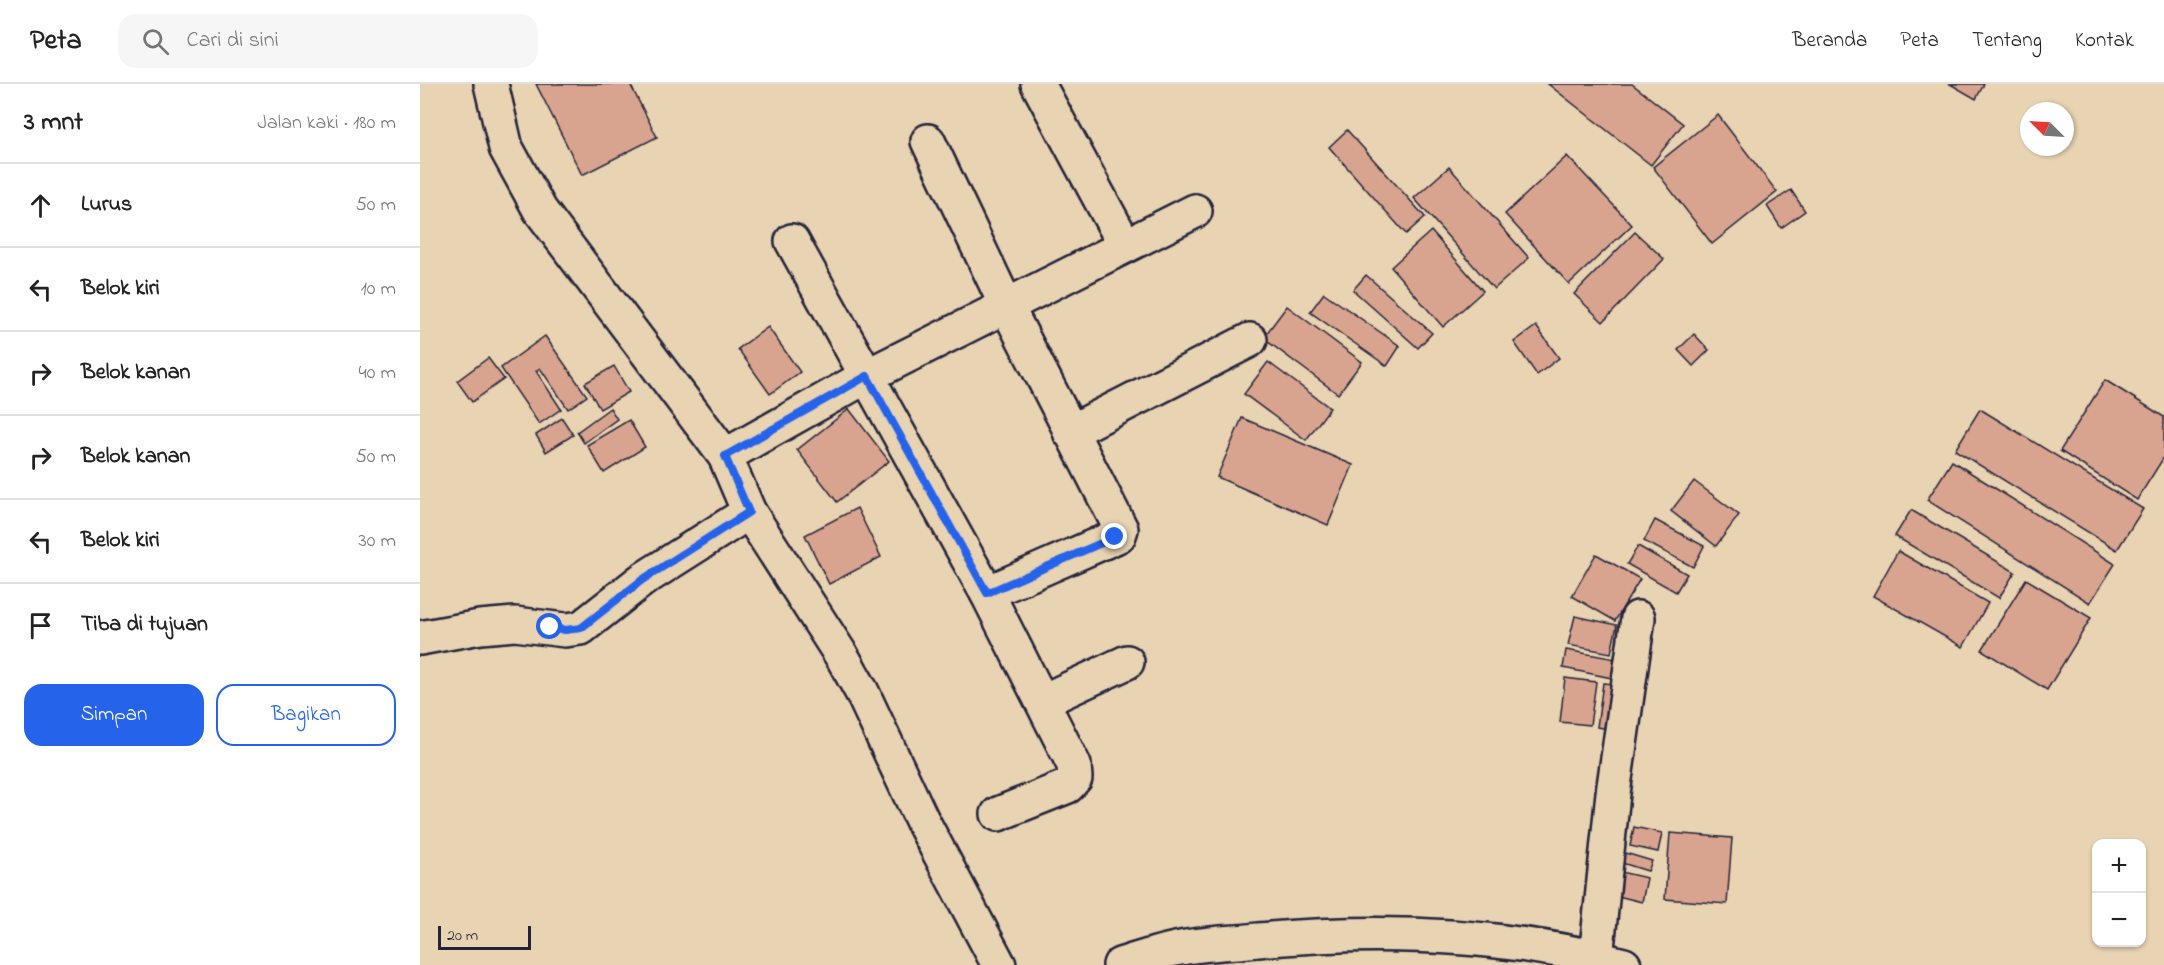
<!DOCTYPE html>
<html lang="id">
<head>
<meta charset="utf-8">
<style>
	:root { --surface:#fff; --page:#f6f6f6; --text:#222; --muted:#767676; --line:#e0e0e0; --accent:#2563eb }
	body { margin:0; font-family:"Indie Flower",sans-serif; background:var(--page); color:var(--text) }
	.controls { position:absolute; right:18px; bottom:18px; display:grid; overflow:hidden; border-radius:12px; box-shadow:0 2px 4px #0004 }
	.controls button { width:54px; height:54px; display:grid; place-items:center; padding:0; border:0; border-bottom:2px solid var(--line); background:var(--surface); color:var(--text); font:30px sans-serif }
	.compass { position:absolute; left:1600px; top:18px; width:54px; height:54px; border-radius:50%; background:var(--surface); box-shadow:0 2px 4px #0004; rotate:294deg }
	.scale { position:absolute; left:18px; bottom:15px; width:93px; box-sizing:border-box; padding-left:6px; border:3px solid #22223b; border-top:0; font-size:16px; line-height:21px; white-space:nowrap; color:#22223b; -webkit-text-stroke:4px #e8d3b2; paint-order:stroke }
	.stop { position:absolute; width:18px; height:18px; margin:-14px; border:4px solid #2563eb; border-radius:50%; background:#fff }
	.stop.end { background:#2563eb; border-color:#fff; box-shadow:0 2px 6px #0008 }
	.list { margin:0; padding:0; list-style:none }
	h2 { display:flex; justify-content:space-between; align-items:center; height:78px; margin:0; padding:0 24px; font-size:26px }
	h2 small { font-size:20px; font-weight:400; color:var(--muted) }
	.list li { display:grid; grid-template-columns:39px 1fr auto; gap:18px; align-items:center; box-sizing:border-box; height:84px; padding:0 24px; border-top:2px solid var(--line) }
	.list b { display:block; font-size:22px; white-space:nowrap }
	.list em { font-size:20px; font-style:normal; color:var(--muted) }
	.actions { display:flex; gap:12px; padding:18px 24px }
	.actions a { flex:1; padding:14px 0; border:2px solid var(--accent); border-radius:18px; text-align:center; font-size:21px; color:var(--accent) }
	.actions .main { background:var(--accent); color:#fff }
	.icon { flex:none; width:33px; height:33px; fill:none; stroke:currentColor; stroke-width:2; stroke-linecap:round; stroke-linejoin:round }
	.map { position:relative; flex:none; width:1744px; height:881px; overflow:hidden }
	header { display:flex; align-items:center; gap:36px; box-sizing:border-box; height:84px; padding:0 30px; background:var(--surface); border-bottom:2px solid var(--line) }
	header strong { font-size:28px }
	nav { display:flex; gap:33px; margin-inline-start:auto; font-size:21px }
	.search { width:420px; height:54px; background:var(--page); display:flex; align-items:center; gap:15px; box-sizing:border-box; padding:0 21px; border-radius:18px; color:var(--muted); font-size:22px }
	main { display:flex }
	aside { flex:1; background:var(--surface) }
	.map>svg:first-child { display:block }
	.building { fill:#d9a48f; stroke:#22223b; stroke-width:1.5 }
	.lines { fill:none; stroke-linecap:round; stroke-linejoin:round }
	.street-casing { stroke:#22223b; stroke-width:38 }
	.street { stroke:#e8d3b2; stroke-width:33 }
	.route { stroke:#2563eb; stroke-width:8 }
</style>
</head>
<body>
<header>
<strong>Peta</strong>
<div class="search"><svg class="icon" aria-label="search" viewBox="0 0 24 24"><circle cx="10" cy="10" r="6"/><path d="M15 15l6 6"/></svg>Cari di sini</div>
<nav><a>Beranda</a><a>Peta</a><a>Tentang</a><a>Kontak</a></nav>
</header>
<main>
<aside>
<h2>3 mnt<small>Jalan kaki · 180 m</small></h2>
<ul class="list">
<li><svg class="icon" aria-label="ahead" viewBox="0 0 24 24"><path d="M12 20V5M6 11l6-6 6 6"/></svg><div><b>Lurus</b></div><em>50 m</em></li>
<li><svg class="icon" aria-label="left" viewBox="0 0 24 24"><path d="M17 20v-9H6M10 6l-5 5 5 5"/></svg><div><b>Belok kiri</b></div><em>10 m</em></li>
<li><svg class="icon" aria-label="right" viewBox="0 0 24 24"><path d="M7 20v-9h11M14 6l5 5-5 5"/></svg><div><b>Belok kanan</b></div><em>40 m</em></li>
<li><svg class="icon" aria-label="right" viewBox="0 0 24 24"><path d="M7 20v-9h11M14 6l5 5-5 5"/></svg><div><b>Belok kanan</b></div><em>50 m</em></li>
<li><svg class="icon" aria-label="left" viewBox="0 0 24 24"><path d="M17 20v-9H6M10 6l-5 5 5 5"/></svg><div><b>Belok kiri</b></div><em>30 m</em></li>
<li><svg class="icon" aria-label="arrive" viewBox="0 0 24 24"><path d="M6 21V4h12l-3 4 3 4H6"/></svg><div><b>Tiba di tujuan</b></div></li>
</ul>
<div class="actions"><a class="main">Simpan</a><a>Bagikan</a></div>
</aside>
<div class="map">
<svg width="1744" height="881" viewBox="0 0 1744 881">
	<rect width="100%" height="100%" fill="#e8d3b2"/>
	<filter id="ink" filterUnits="userSpaceOnUse"><feTurbulence type="fractalNoise" baseFrequency=".0167" numOctaves="2"/><feDisplacementMap in="SourceGraphic" scale="12" xChannelSelector="R" yChannelSelector="G"/><feConvolveMatrix kernelMatrix="1 2 1 2 8 2 1 2 1" color-interpolation-filters="sRGB"/></filter>
	<g filter="url(#ink)">
		<!-- building -->
		<g class="building">
			<polygon points="116,0 210,0 237,53 162,91"/>
			<polygon points="1128,0 1212,0 1263,40 1231,81"/>
			<polygon points="1530,0 1564,0 1556,15"/>
			<polygon points="1298,31 1357,108 1292,160 1233,83"/>
			<polygon points="927,46 1005,133 986,150 909,63"/>
			<polygon points="1147,72 1212,141 1149,200 1085,130"/>
			<polygon points="1029,83 1109,174 1074,205 994,114"/>
			<polygon points="1371,106 1385,127 1361,144 1347,122"/>
			<polygon points="1011,147 1063,207 1023,243 971,183"/>
			<polygon points="1215,148 1244,175 1183,238 1154,210"/>
			<polygon points="946,191 1012,249 998,264 933,206"/>
			<polygon points="904,209 980,262 967,282 890,228"/>
			<polygon points="867,222 942,278 918,310 843,254"/>
			<polygon points="1116,242 1139,274 1117,291 1094,258"/>
			<polygon points="348,243 380,288 350,310 318,265"/>
			<polygon points="1274,250 1289,266 1273,282 1258,266"/>
			<polygon points="125,252 167,312 148,325 120,284 116,287 141,325 119,340 81,284"/>
			<polygon points="68,274 84,295 52,318 37,297"/>
			<polygon points="848,278 910,324 886,356 824,310"/>
			<polygon points="194,282 209,308 180,325 165,299"/>
			<polygon points="1685,296 1744,333 1744,373 1717,416 1640,367"/>
			<polygon points="190,324 197,335 164,359 157,348"/>
			<polygon points="429,325 469,377 417,418 377,366"/>
			<polygon points="1560,325 1723,425 1697,466 1535,366"/>
			<polygon points="142,334 153,351 126,368 116,351"/>
			<polygon points="822,334 933,381 908,441 797,393"/>
			<polygon points="209,336 225,363 184,389 167,361"/>
			<polygon points="1532,377 1695,480 1670,519 1507,416"/>
			<polygon points="1274,397 1319,431 1296,462 1251,427"/>
			<polygon points="437,424 461,473 409,500 385,451"/>
			<polygon points="1491,426 1595,488 1579,514 1475,452"/>
			<polygon points="1235,436 1284,462 1273,483 1224,457"/>
			<polygon points="1218,462 1267,490 1256,508 1207,480"/>
			<polygon points="1478,467 1568,519 1543,563 1453,512"/>
			<polygon points="1176,470 1220,495 1195,537 1152,512"/>
			<polygon points="1606,495 1671,534 1627,606 1562,566"/>
			<polygon points="1155,532 1197,541 1191,569 1148,561"/>
			<polygon points="1146,566 1196,575 1192,594 1143,584"/>
			<polygon points="1145,594 1176,598 1170,641 1140,638"/>
			<polygon points="1183,599 1203,601 1198,646 1177,643"/>
			<polygon points="1214,743 1242,749 1238,768 1210,762"/>
			<polygon points="1250,749 1312,754 1307,820 1245,815"/>
			<polygon points="1202,768 1232,777 1228,787 1199,778"/>
			<polygon points="1192,786 1227,794 1222,818 1186,809"/>
		</g>
		<g class="lines">
			<!-- street casing -->
			<g class="street-casing">
				<g id="street">
					<polyline points="71,0 86,64 120,126 305,372 329,428 423,574 442,608 502,736 579,881"/>
					<polyline points="618,0 705,161"/>
					<polyline points="508,57 586,221 701,445 699,451 695,453 567,509"/>
					<polyline points="372,157 567,509 654,681 655,694 648,702 578,730"/>
					<polyline points="650,348 830,256"/>
					<polyline points="305,372 447,292 775,127"/>
					<polyline points="0,554 60,543 95,540 145,546 161,544 222,496 329,428"/>
					<polyline points="623,617 707,578"/>
					<polyline points="1176,874 1193,709 1218,534"/>
					<path d="M700,881C720,875 741,867 761,864C786,859 813,859 838,856C960,845 1086,849 1204,881"/>
				</g>
			</g>
			<!-- street -->
			<use href="#street" class="street"/>
		</g>
	</g>
	<g class="lines" filter="url(#ink)">
		<!-- route -->
		<polyline class="route" points="130,543 145,546 161,544 222,496 329,428 305,372 447,292 567,509 695,453"/>
	</g>
</svg>
<div class="controls">
<button>+</button>
<button>−</button>
</div>
<svg class="compass" viewBox="-18 -18 36 36"><path d="M0-13l5 13h-10z" fill="#e53935"/><path d="M0 13l5-13h-10z" fill="#767676"/></svg>
<div class="scale">20 m</div>
<div class="stop" style="left:130px;top:543px"></div>
<div class="stop end" style="left:695px;top:453px"></div>
</div>
</main>
</body>
</html>
